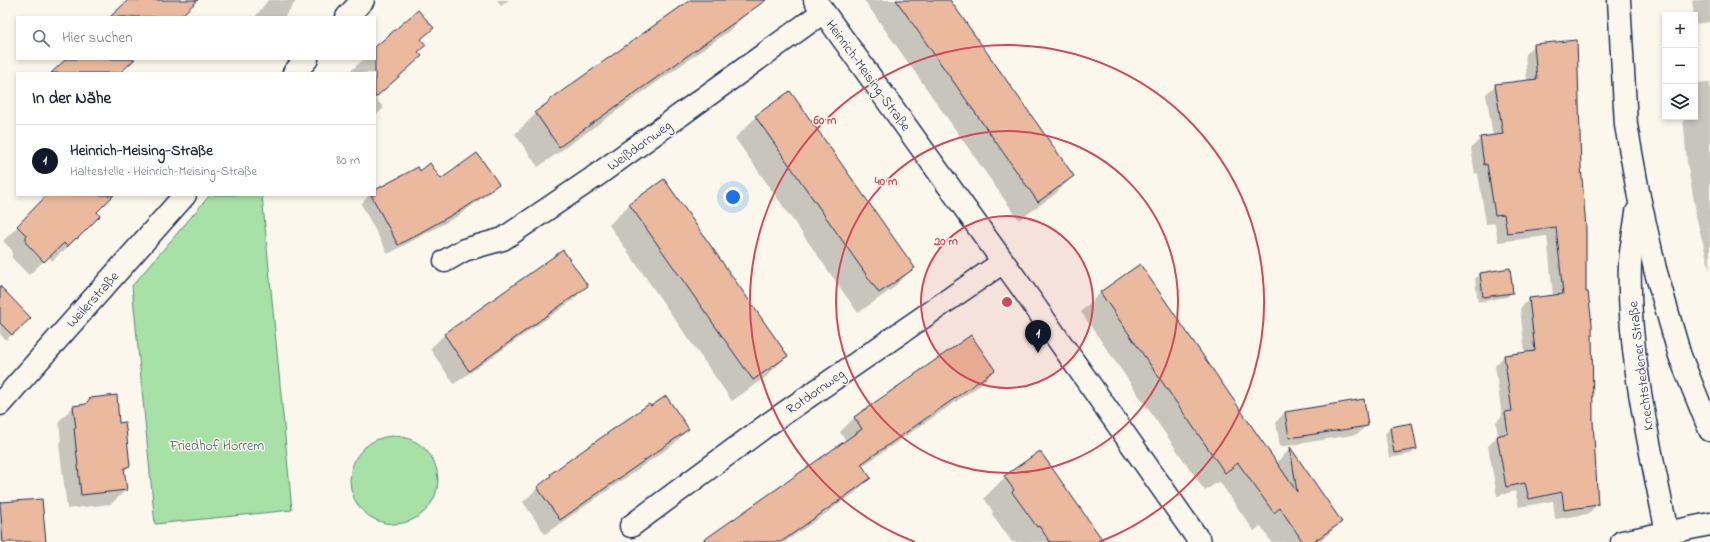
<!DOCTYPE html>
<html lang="de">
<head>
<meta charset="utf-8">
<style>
	:root { --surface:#fff; --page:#f2f2f3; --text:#1f2937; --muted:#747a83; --line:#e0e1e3; --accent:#111827 }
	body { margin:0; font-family:"Indie Flower",sans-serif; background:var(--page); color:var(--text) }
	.controls { position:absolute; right:12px; top:12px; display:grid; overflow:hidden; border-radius:0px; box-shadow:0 2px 6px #0003 }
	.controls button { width:36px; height:36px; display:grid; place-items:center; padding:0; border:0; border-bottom:1px solid var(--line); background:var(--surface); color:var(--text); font:20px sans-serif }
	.you { position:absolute; left:733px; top:197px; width:14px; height:14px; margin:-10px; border:3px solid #fff; border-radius:50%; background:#1a73e8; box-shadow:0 0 0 6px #1a73e833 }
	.badge { display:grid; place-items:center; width:26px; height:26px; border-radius:50%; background:var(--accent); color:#fff; font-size:13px; font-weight:700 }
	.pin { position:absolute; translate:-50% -33px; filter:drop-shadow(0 1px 2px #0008) }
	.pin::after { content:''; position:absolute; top:21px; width:14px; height:12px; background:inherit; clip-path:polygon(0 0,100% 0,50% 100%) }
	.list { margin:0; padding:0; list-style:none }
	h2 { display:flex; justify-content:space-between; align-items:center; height:52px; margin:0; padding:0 16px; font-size:17px }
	h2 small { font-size:13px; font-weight:400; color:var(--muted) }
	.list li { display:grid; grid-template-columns:26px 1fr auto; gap:12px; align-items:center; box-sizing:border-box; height:72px; padding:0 16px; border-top:1px solid var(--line) }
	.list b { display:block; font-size:15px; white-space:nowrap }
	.list p { margin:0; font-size:13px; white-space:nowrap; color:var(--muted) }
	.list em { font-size:13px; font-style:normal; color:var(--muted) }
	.icon { flex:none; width:22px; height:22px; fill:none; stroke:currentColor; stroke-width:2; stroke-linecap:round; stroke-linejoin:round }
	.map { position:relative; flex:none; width:1710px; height:542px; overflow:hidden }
	.search { position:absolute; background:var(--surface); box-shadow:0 2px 6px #0003; left:16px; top:16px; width:360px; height:44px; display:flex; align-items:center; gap:10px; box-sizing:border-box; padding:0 14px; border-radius:0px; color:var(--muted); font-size:15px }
	.panel { position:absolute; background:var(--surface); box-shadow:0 2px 6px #0003; left:16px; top:72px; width:360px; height:124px; border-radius:0px }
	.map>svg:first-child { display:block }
	.green { fill:#a7e1a6; stroke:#618882 }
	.shadow { fill:#0003 }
	.building { fill:#ebb99d; stroke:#1b2f5e }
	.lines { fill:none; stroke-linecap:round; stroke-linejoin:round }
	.street-casing { stroke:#1b2f5e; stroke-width:25 }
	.street { stroke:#fbf7ec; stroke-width:22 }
	.ring { fill:none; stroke:#d1495b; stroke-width:2 }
	.labels { text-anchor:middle; stroke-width:3; stroke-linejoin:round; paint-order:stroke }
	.street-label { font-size:14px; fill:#1b2f5e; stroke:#fbf7ec }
	.park-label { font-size:14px; fill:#3e5c70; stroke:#fbf7ec }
	.centre { fill:#d1495b; stroke:#fbf7ec; stroke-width:2 }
	.ring-label { font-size:12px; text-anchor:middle; font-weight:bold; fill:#d1495b; stroke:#fbf7ec; stroke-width:3; stroke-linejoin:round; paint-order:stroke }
</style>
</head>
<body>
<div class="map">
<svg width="1710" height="542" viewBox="0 0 1710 542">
	<rect width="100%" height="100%" fill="#fbf7ec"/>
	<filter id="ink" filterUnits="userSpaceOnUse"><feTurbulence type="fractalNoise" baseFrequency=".025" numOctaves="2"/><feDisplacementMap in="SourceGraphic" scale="8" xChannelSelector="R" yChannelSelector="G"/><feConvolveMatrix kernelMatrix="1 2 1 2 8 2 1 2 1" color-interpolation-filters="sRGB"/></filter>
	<g filter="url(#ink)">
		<!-- green -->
		<g class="green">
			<polygon points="210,195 262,195 292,510 155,524 132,286"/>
			<circle cx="394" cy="480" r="44"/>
		</g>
		<!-- shadow -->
		<g class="shadow">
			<polygon points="268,0 297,0 284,17 255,17"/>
			<polygon points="497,0 509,0 501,6"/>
			<polygon points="691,0 742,0 750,10 729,31 538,167 515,134 548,102"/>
			<polygon points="864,0 949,0 1073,176 1054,195 1019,220"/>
			<polygon points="1692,0 1710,0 1710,22 1695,24"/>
			<polygon points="420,39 417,52 421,56 375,98 375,73 348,73 364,59 375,59 375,49"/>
			<polygon points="1534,45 1585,293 1597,505 1588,514 1555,519 1553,501 1519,507 1515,491 1497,496 1488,446 1498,436 1496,422 1502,416 1495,366 1504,356 1525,353 1520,308 1530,299 1553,296 1547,236 1498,242 1495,223 1486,224 1478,173 1475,174 1471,148 1481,138 1493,136 1486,94 1496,85 1527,81 1525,54"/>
			<polygon points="1710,82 1710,270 1695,213 1696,212 1687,162 1683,117 1695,117 1695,83"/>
			<polygon points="375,98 384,108 375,116"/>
			<polygon points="756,117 913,268 892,289 858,313 735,138"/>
			<polygon points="419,172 441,180 498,184 488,194 458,216 388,254 361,204 369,195 375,195 375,192"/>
			<polygon points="50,195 113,195 96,212 77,238 62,253 61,252 52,261 49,256 29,275 12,258 12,250 3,241"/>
			<polygon points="630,204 787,356 766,377 732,401 609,225"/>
			<polygon points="563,251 587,286 572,301 454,384 430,349 444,335"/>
			<polygon points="1140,265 1276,463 1290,449 1341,522 1320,542 1271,542 1261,526 1254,531 1219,481 1205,491 1081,312 1100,293"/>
			<polygon points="1509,270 1512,292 1507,297 1478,302 1475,279 1480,274"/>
			<polygon points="0,287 24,323 6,340 0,334"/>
			<polygon points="994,370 980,385 861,467 869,478 855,493 785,542 706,542 846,441 840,432 854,418"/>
			<polygon points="73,407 118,424 129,466 124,471 126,490 111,504 67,509 59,444 61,442 59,421"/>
			<polygon points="1285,412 1367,425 1358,434 1280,447 1276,422"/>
			<polygon points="1412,424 1416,449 1411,454 1389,458 1385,434 1390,428"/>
			<polygon points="688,429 674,444 545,534 523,502 551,475"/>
			<polygon points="1039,453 1103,542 1012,542 992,514 993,512 984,498 1005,477"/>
			<polygon points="0,503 45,542 0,542"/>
		</g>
		<!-- building -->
		<g class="building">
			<polygon points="128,0 198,0 180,17 110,17"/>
			<polygon points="690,0 766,0 559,147 535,112 549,102 548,101"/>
			<polygon points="896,0 950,0 1074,176 1038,202"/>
			<polygon points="418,10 434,28 421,39 426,45 418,52 422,56 375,98 375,47"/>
			<polygon points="1577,40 1581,166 1586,228 1586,292 1588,292 1592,324 1593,420 1598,505 1564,510 1562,492 1529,499 1525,483 1506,487 1497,436 1508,433 1505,412 1512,411 1504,355 1535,351 1529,298 1563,294 1556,227 1507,233 1504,214 1495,215 1487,164 1484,165 1480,137 1503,134 1495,84 1537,79 1534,44"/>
			<polygon points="66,59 135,59 120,73 51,73"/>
			<polygon points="790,91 915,268 879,293 755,116"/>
			<polygon points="477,153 499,184 468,206 398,245 371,195 375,195 375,190 418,167 420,171 430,163 441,179"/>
			<polygon points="664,179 788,356 753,380 629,204"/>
			<polygon points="47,195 114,195 97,212 100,216 77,239 76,238 67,247 64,243 44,262 26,243 26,235 17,226"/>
			<polygon points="563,250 588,286 469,371 444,334"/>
			<polygon points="1140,264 1297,492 1290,447 1342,522 1313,542 1303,542 1280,508 1274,513 1238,463 1225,473 1100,292"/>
			<polygon points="1510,268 1513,293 1483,297 1480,273"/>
			<polygon points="0,286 31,318 12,335 0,323"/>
			<polygon points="971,335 995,370 861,464 871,478 781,542 701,542 862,429 854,417"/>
			<polygon points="117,395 119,423 125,422 127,438 130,466 124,468 127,490 81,495 74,428 76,428 73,406 86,404 90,398"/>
			<polygon points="666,396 689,429 560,520 537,487 551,476 550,474 585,449 649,404 651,406"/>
			<polygon points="1364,399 1368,426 1289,438 1285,412"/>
			<polygon points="1412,423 1417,449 1394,453 1390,427"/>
			<polygon points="1040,451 1104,542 1050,542 1039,526 1037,527 1012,492 1014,490 1004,476"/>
			<polygon points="42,499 46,542 3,542 0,502"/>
		</g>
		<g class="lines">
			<!-- street casing -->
			<g class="street-casing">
				<g id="street">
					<polyline points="815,0 1020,285 1200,542"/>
					<polyline points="1619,0 1626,125 1639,197 1655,269 1680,356 1710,430"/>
					<polyline points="347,17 363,0"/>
					<polyline points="294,73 307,59"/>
					<path d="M1637,212C1635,229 1631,246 1630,263C1627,354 1650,445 1667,533"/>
					<polyline points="445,261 464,250 503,239 593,178 823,12"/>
					<polyline points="0,404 185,195"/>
					<polyline points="631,526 767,425 1003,262"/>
					<polyline points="1622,542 1710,524"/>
				</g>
			</g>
			<!-- street -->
			<use href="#street" class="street"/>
		</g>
	</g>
	<!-- distance rings -->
	<circle cx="1007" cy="302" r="86" fill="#d1495b" fill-opacity=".12"/>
	<g class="ring">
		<circle cx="1007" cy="302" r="86"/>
		<circle cx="1007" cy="302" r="171"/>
		<path d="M915 542A257 257 0 1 1 1099 542"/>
	</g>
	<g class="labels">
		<!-- street labels -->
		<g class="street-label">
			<text transform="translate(869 75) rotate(54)" y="5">Heinrich-Meising-Straße</text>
			<text transform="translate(639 145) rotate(-36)" y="5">Weißdornweg</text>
			<text transform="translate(92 299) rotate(-48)" y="5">Weilerstraße</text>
			<text transform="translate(1640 366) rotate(-97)" y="5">Knechtstedener Straße</text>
			<text transform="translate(815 391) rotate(-35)" y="5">Rotdornweg</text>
		</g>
		<!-- park labels -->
		<g class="park-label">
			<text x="217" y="450">Friedhof Horrem</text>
		</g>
	</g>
	<circle cx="1007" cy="302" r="6" class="centre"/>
	<g class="ring-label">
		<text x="825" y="124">60 m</text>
		<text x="886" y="185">40 m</text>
		<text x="946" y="245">20 m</text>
	</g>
</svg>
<div class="controls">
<button>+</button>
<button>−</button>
<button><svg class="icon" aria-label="layers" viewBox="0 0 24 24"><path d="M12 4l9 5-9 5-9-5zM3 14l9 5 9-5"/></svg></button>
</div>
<div class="you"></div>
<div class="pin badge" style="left:1038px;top:353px">1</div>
<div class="search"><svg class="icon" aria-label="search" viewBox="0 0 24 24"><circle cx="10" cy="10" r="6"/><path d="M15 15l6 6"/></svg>Hier suchen</div>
<section class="panel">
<h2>In der Nähe<small></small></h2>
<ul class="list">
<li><span class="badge">1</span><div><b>Heinrich-Meising-Straße</b><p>Haltestelle · Heinrich-Meising-Straße</p></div><em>80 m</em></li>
</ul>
</section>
</div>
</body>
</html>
